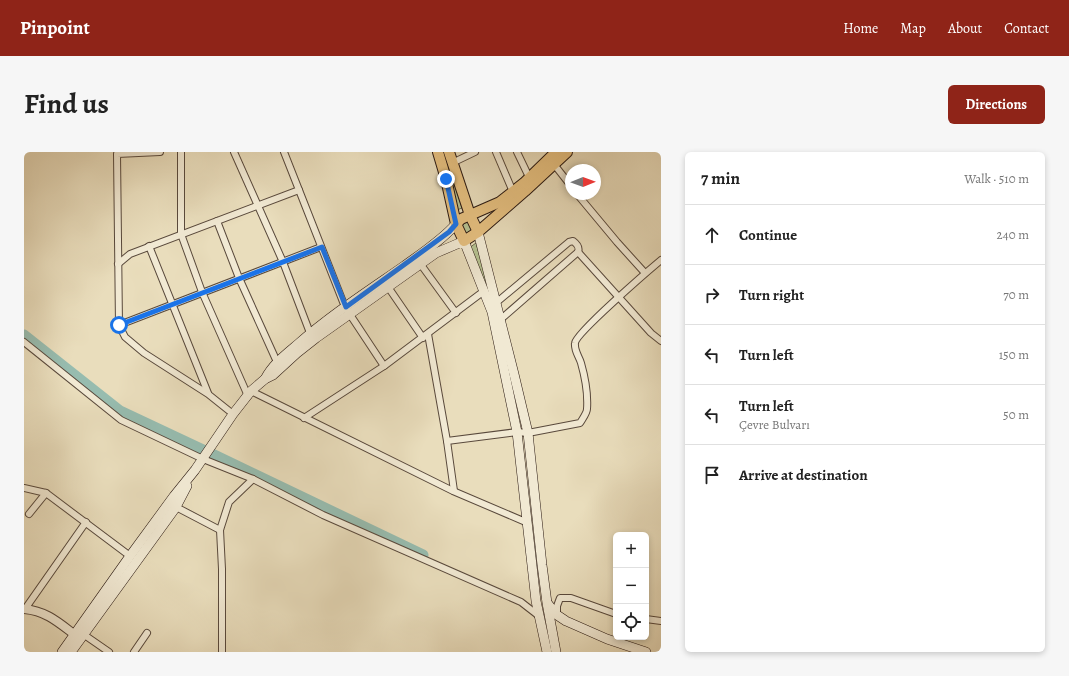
<!DOCTYPE html>
<html lang="en">
<head>
<meta charset="utf-8">
<style>
	:root { --surface:#fff; --page:#f6f6f6; --text:#222; --muted:#767676; --line:#e0e0e0; --accent:#8f2418 }
	body { margin:0; font-family:Alegreya,serif; background:var(--page); color:var(--text) }
	.controls { position:absolute; right:12px; bottom:12px; display:grid; overflow:hidden; border-radius:6px; box-shadow:0 2px 6px #0003 }
	.controls button { width:36px; height:36px; display:grid; place-items:center; padding:0; border:0; border-bottom:1px solid var(--line); background:var(--surface); color:var(--text); font:20px sans-serif }
	.compass { position:absolute; left:541px; top:12px; width:36px; height:36px; border-radius:50%; background:var(--surface); box-shadow:0 2px 6px #0003; rotate:89deg }
	.stop { position:absolute; width:12px; height:12px; margin:-9px; border:3px solid #1a73e8; border-radius:50%; background:#fff }
	.stop.end { background:#1a73e8; border-color:#fff; box-shadow:0 1px 4px #0008 }
	.list { margin:0; padding:0; list-style:none }
	h2 { display:flex; justify-content:space-between; align-items:center; height:52px; margin:0; padding:0 16px; font-size:17px }
	h2 small { font-size:13px; font-weight:400; color:var(--muted) }
	.list li { display:grid; grid-template-columns:26px 1fr auto; gap:12px; align-items:center; box-sizing:border-box; height:60px; padding:0 16px; border-top:1px solid var(--line) }
	.list b { display:block; font-size:15px; white-space:nowrap }
	.list p { margin:0; font-size:13px; white-space:nowrap; color:var(--muted) }
	.list em { font-size:13px; font-style:normal; color:var(--muted) }
	.icon { flex:none; width:22px; height:22px; fill:none; stroke:currentColor; stroke-width:2; stroke-linecap:round; stroke-linejoin:round }
	.map { position:relative; flex:none; width:637px; height:500px; overflow:hidden; border-radius:6px }
	header { display:flex; align-items:center; gap:24px; box-sizing:border-box; height:56px; padding:0 20px; background:var(--accent); color:#fff }
	header strong { font-size:19px }
	nav { display:flex; gap:22px; margin-inline-start:auto; font-size:14px }
	.intro { display:flex; align-items:center; justify-content:space-between; box-sizing:border-box; height:96px; padding:0 24px }
	h1 { margin:0; font-size:28px }
	.button { padding:10px 18px; border-radius:6px; background:var(--accent); color:#fff; font-size:14px; font-weight:700 }
	main { display:flex; gap:24px; padding:0 24px }
	aside { flex:1; background:var(--surface); border-radius:6px; box-shadow:0 2px 6px #0003 }
	.map>svg:first-child { display:block }
	.green { fill:#b5c191; stroke:#6f6c51 }
	.lines { fill:none; stroke-linecap:round; stroke-linejoin:round }
	.river { stroke:#97bcaf; stroke-width:11 }
	.minor-casing { stroke:#59493c; stroke-width:8 }
	.tertiary-casing { stroke:#59493c; stroke-width:10 }
	.secondary-casing { stroke:#291811; stroke-width:10 }
	.primary-casing { stroke:#291811; stroke-width:12 }
	.minor { stroke:#f1e9d3; stroke-width:6 }
	.tertiary { stroke:#f1e9d3; stroke-width:8 }
	.secondary { stroke:#f1e9d3; stroke-width:9 }
	.primary { stroke:#e4be7e; stroke-width:10 }
	.route { stroke:#1a73e8; stroke-width:5 }
</style>
</head>
<body>
<header>
<strong>Pinpoint</strong>
<nav><a>Home</a><a>Map</a><a>About</a><a>Contact</a></nav>
</header>
<div class="intro"><h1>Find us</h1><a class="button">Directions</a></div>
<main>
<div class="map">
<svg width="637" height="500" viewBox="0 0 637 500">
	<rect width="100%" height="100%" fill="#e9ddbc"/>
	<filter id="stains"><feTurbulence type="fractalNoise" baseFrequency=".005" numOctaves="4"/><feColorMatrix values="0 0 0 0 .2 0 0 0 0 .09 0 0 0 0 .02 0 0 0 .5 -.17"/></filter>
	<radialGradient id="worn" r=".72"><stop offset=".6" stop-color="#630" stop-opacity="0"/><stop offset="1" stop-color="#630" stop-opacity=".3"/></radialGradient>
	<!-- green -->
	<g class="green">
		<polygon points="418,0 421,0 438,56 433,58"/>
		<polygon points="441,70 445,70 448,78 441,82 437,74"/>
		<polygon points="452,91 468,146 465,146 445,96"/>
	</g>
	<g class="lines">
		<!-- river -->
		<g class="river">
			<polyline points="0,183 96,259 179,298"/>
			<polyline points="188,302 399,403"/>
		</g>
		<!-- minor casing -->
		<g class="minor-casing">
			<g id="minor">
				<polyline points="136,0 93,2 95,173 101,185 120,201 184,242 209,262"/>
				<polyline points="157,0 157,82 178,140 224,244"/>
				<polyline points="210,0 259,110 286,181"/>
				<polyline points="472,0 489,40"/>
				<polyline points="493,0 505,25"/>
				<polyline points="428,11 451,0"/>
				<polyline points="529,11 547,34"/>
				<polyline points="275,38 321,155 360,214"/>
				<polyline points="553,42 593,90 621,121"/>
				<polyline points="193,69 215,126 253,210"/>
				<polyline points="125,94 184,241"/>
				<polyline points="554,100 627,181 637,189"/>
				<polyline points="395,110 432,161"/>
				<polyline points="94,112 106,102 275,38 260,0"/>
				<polyline points="362,132 399,186"/>
				<path d="M473,150L545,90L549,89C553,92 556,95 554,100L477,167"/>
				<polyline points="95,173 297,95"/>
				<polyline points="404,182 423,289 430,339"/>
				<polyline points="0,190 97,268 179,307 229,327 299,363 497,450 515,464"/>
				<polyline points="227,239 429,339 504,371"/>
				<polyline points="280,266 360,214 460,139"/>
				<path d="M423,289L493,280L504,281L556,271C559,266 563,261 563,257C564,243 561,225 557,211C555,204 550,199 551,191C552,181 625,118 637,108"/>
				<polyline points="0,336 22,341"/>
				<polyline points="152,355 196,378"/>
				<polyline points="5,362 22,341 106,404"/>
				<polyline points="1,457 62,370"/>
				<polyline points="533,463 533,454 536,446 547,446 592,462"/>
				<polyline points="622,467 637,469"/>
				<polyline points="59,482 85,500"/>
				<polyline points="110,500 123,481"/>
				<polyline points="198,500 198,417 196,378 205,350 229,327"/>
			</g>
		</g>
		<!-- tertiary casing -->
		<g class="tertiary-casing">
			<path id="tertiary" d="M0,457C22,459 34,470 51,483"/>
		</g>
		<!-- secondary casing -->
		<g class="secondary-casing">
			<g id="secondary">
				<polyline points="454,80 490,222 504,281 518,413 523,451 532,500"/>
				<path d="M241,227C249,212 261,203 274,192C307,163 344,139 380,114C398,101 418,88 432,72"/>
				<polyline points="524,452 533,463 542,469 583,487 622,500"/>
				<polyline points="38,500 106,404 150,344 171,318 209,262 227,239 241,227 249,223 273,201 292,186 412,101 440,89 468,160 493,280 512,449 523,500"/>
				<polyline points="47,500 152,355 163,334"/>
			</g>
		</g>
		<!-- primary casing -->
		<g class="primary-casing">
			<g id="primary">
				<polyline points="414,0 422,27 432,72 440,89 454,80 501,39 543,0"/>
				<polyline points="425,0 446,63 454,80"/>
				<polyline points="432,72 437,67 476,50 500,31 532,0"/>
			</g>
		</g>
		<!-- minor -->
		<use href="#minor" class="minor"/>
		<!-- tertiary -->
		<use href="#tertiary" class="tertiary"/>
		<!-- secondary -->
		<use href="#secondary" class="secondary"/>
		<!-- primary -->
		<use href="#primary" class="primary"/>
	</g>
	<g class="lines">
		<!-- route -->
		<polyline class="route" points="95,173 298,95 322,155 425,80 432,72 422,27"/>
	</g>
	<rect width="100%" height="100%" filter="url(#stains)"/>
	<rect width="100%" height="100%" fill="url(#worn)"/>
</svg>
<div class="controls">
<button>+</button>
<button>−</button>
<button><svg class="icon" aria-label="locate" viewBox="0 0 24 24"><circle cx="12" cy="12" r="6"/><path d="M12 2v4M12 18v4M2 12h4M18 12h4"/></svg></button>
</div>
<svg class="compass" viewBox="-18 -18 36 36"><path d="M0-13l5 13h-10z" fill="#e53935"/><path d="M0 13l5-13h-10z" fill="#767676"/></svg>
<div class="stop" style="left:95px;top:173px"></div>
<div class="stop end" style="left:422px;top:27px"></div>
</div>
<aside>
<h2>7 min<small>Walk · 510 m</small></h2>
<ul class="list">
<li><svg class="icon" aria-label="ahead" viewBox="0 0 24 24"><path d="M12 20V5M6 11l6-6 6 6"/></svg><div><b>Continue</b></div><em>240 m</em></li>
<li><svg class="icon" aria-label="right" viewBox="0 0 24 24"><path d="M7 20v-9h11M14 6l5 5-5 5"/></svg><div><b>Turn right</b></div><em>70 m</em></li>
<li><svg class="icon" aria-label="left" viewBox="0 0 24 24"><path d="M17 20v-9H6M10 6l-5 5 5 5"/></svg><div><b>Turn left</b></div><em>150 m</em></li>
<li><svg class="icon" aria-label="left" viewBox="0 0 24 24"><path d="M17 20v-9H6M10 6l-5 5 5 5"/></svg><div><b>Turn left</b><p>Çevre Bulvarı</p></div><em>50 m</em></li>
<li><svg class="icon" aria-label="arrive" viewBox="0 0 24 24"><path d="M6 21V4h12l-3 4 3 4H6"/></svg><div><b>Arrive at destination</b></div></li>
</ul>
</aside>
</main>
</body>
</html>
